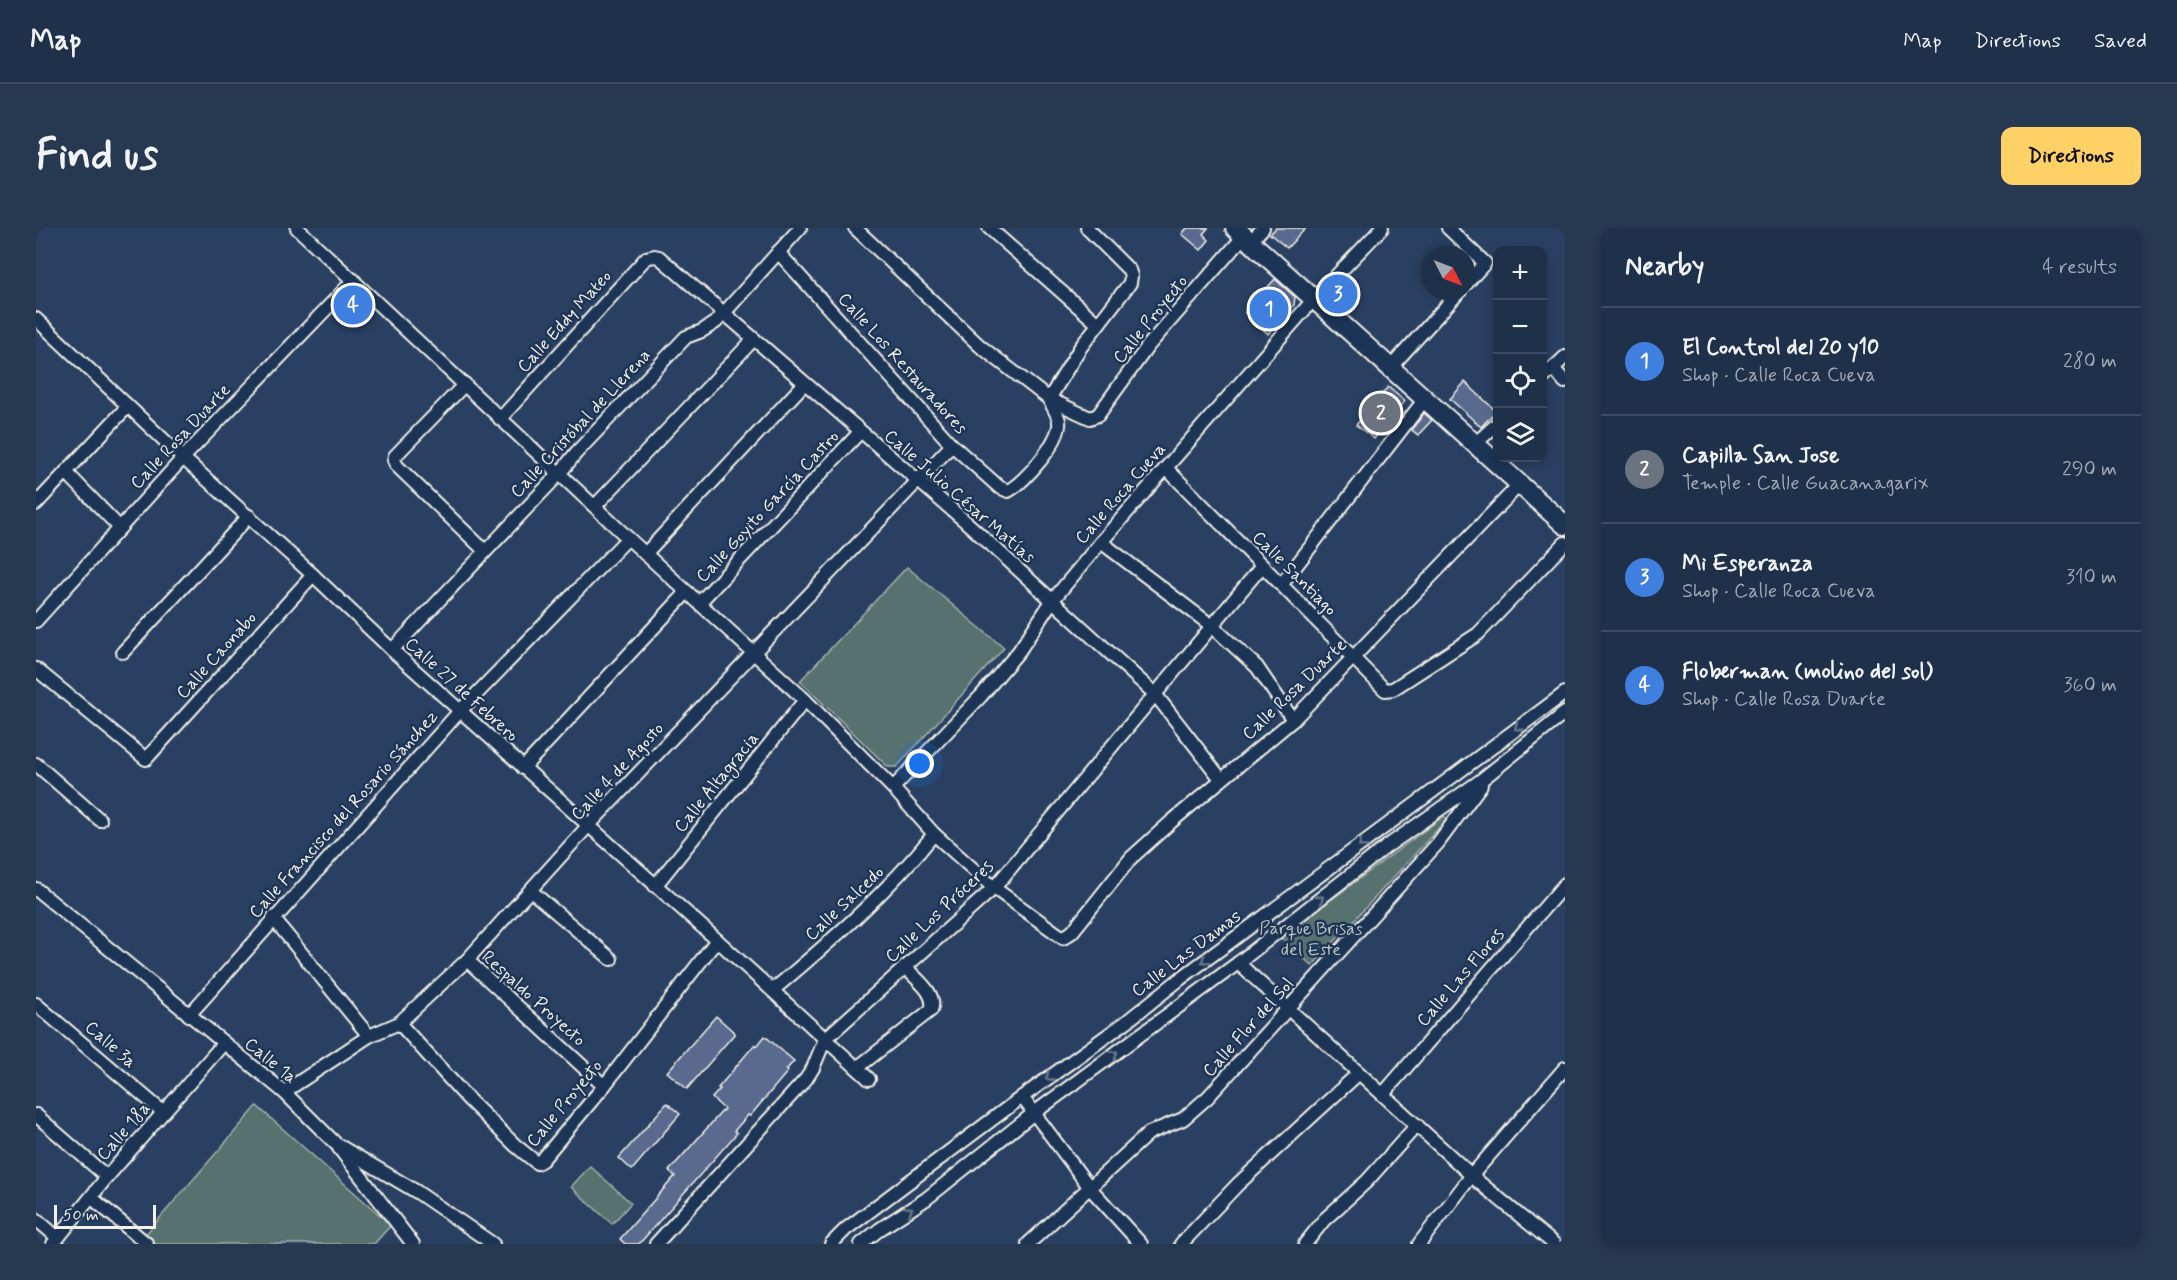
<!DOCTYPE html>
<html lang="en">
<head>
<meta charset="utf-8">
<style>
	:root { --surface:#1f304a; --page:#273851; --text:#f1f3f6; --muted:#a1a9b5; --line:#3c4b62; --accent:#ffd166 }
	body { margin:0; font-family:Mynerve,sans-serif; background:var(--page); color:var(--text) }
	.controls { position:absolute; right:18px; top:18px; display:grid; overflow:hidden; border-radius:12px; box-shadow:0 3px 9px #0003 }
	.controls button { width:54px; height:54px; display:grid; place-items:center; padding:0; border:0; border-bottom:2px solid var(--line); background:var(--surface); color:var(--text); font:30px sans-serif }
	.compass { position:absolute; left:1385px; top:18px; width:54px; height:54px; border-radius:50%; background:var(--surface); box-shadow:0 3px 9px #0003; rotate:132deg }
	.scale { position:absolute; left:18px; bottom:15px; width:102px; box-sizing:border-box; padding-left:6px; border:3px solid #f4f1e8; border-top:0; font-size:16px; line-height:21px; white-space:nowrap; color:#f4f1e8; -webkit-text-stroke:4px #1d3557; paint-order:stroke }
	.you { position:absolute; left:884px; top:536px; width:21px; height:21px; margin:-15px; border:4px solid #fff; border-radius:50%; background:#1a73e8; box-shadow:0 0 0 9px #1a73e833 }
	.badge { display:grid; place-items:center; width:39px; height:39px; border-radius:50%; background:var(--accent); color:#fff; font-size:20px; font-weight:700 }
	.pin { position:absolute; translate:-50% -50%; border:3px solid #fff; box-shadow:0 2px 6px #0006 }
	.list { margin:0; padding:0; list-style:none }
	h2 { display:flex; justify-content:space-between; align-items:center; height:78px; margin:0; padding:0 24px; font-size:26px }
	h2 small { font-size:20px; font-weight:400; color:var(--muted) }
	.list li { display:grid; grid-template-columns:39px 1fr auto; gap:18px; align-items:center; box-sizing:border-box; height:108px; padding:0 24px; border-top:2px solid var(--line) }
	.list b { display:block; font-size:22px; white-space:nowrap }
	.list p { margin:0; font-size:20px; white-space:nowrap; color:var(--muted) }
	.list em { font-size:20px; font-style:normal; color:var(--muted) }
	.icon { flex:none; width:33px; height:33px; fill:none; stroke:currentColor; stroke-width:2; stroke-linecap:round; stroke-linejoin:round }
	.map { position:relative; flex:none; width:1529px; height:1016px; overflow:hidden; border-radius:12px }
	header { display:flex; align-items:center; gap:36px; box-sizing:border-box; height:84px; padding:0 30px; background:var(--surface); border-bottom:2px solid var(--line) }
	header strong { font-size:28px }
	nav { display:flex; gap:33px; margin-inline-start:auto; font-size:21px }
	.intro { display:flex; align-items:center; justify-content:space-between; box-sizing:border-box; height:144px; padding:0 36px }
	h1 { margin:0; font-size:42px }
	.button { padding:15px 27px; border-radius:12px; background:var(--accent); color:#111; font-size:21px; font-weight:700 }
	main { display:flex; gap:36px; padding:0 36px }
	aside { flex:1; background:var(--surface); border-radius:12px; box-shadow:0 3px 9px #0003 }
	.map>svg:first-child { display:block }
	.green { fill:#57716e; stroke:#a6b1ab; stroke-width:1.5 }
	.building { fill:#5a6b8f; stroke:#f4f1e8; stroke-width:1.5 }
	.lines { fill:none; stroke-linecap:round; stroke-linejoin:round }
	.street-casing { stroke:#f4f1e8; stroke-width:16 }
	.secondary-casing { stroke:#f4f1e8; stroke-width:22 }
	.street { stroke:#1d3557; stroke-width:12 }
	.secondary { stroke:#1d3557; stroke-width:18 }
	.oneway { stroke:#68778a }
	.labels { text-anchor:middle; stroke-width:5; stroke-linejoin:round; paint-order:stroke }
	.street-label { font-size:18px; fill:#f4f1e8; stroke:#1d3557 }
	.park-label { font-size:18px; fill:#bdc4bd; stroke:#1d3557 }
</style>
</head>
<body>
<header>
<strong>Map</strong>
<nav><a>Map</a><a>Directions</a><a>Saved</a></nav>
</header>
<div class="intro"><h1>Find us</h1><a class="button">Directions</a></div>
<main>
<div class="map">
<svg width="1529" height="1016" viewBox="0 0 1529 1016">
	<rect width="100%" height="100%" fill="#294062"/>
	<filter id="ink" filterUnits="userSpaceOnUse"><feTurbulence type="fractalNoise" baseFrequency=".0167" numOctaves="2"/><feDisplacementMap in="SourceGraphic" scale="12" xChannelSelector="R" yChannelSelector="G"/><feConvolveMatrix kernelMatrix="1 2 1 2 8 2 1 2 1" color-interpolation-filters="sRGB"/></filter>
	<g filter="url(#ink)">
		<!-- green -->
		<g class="green">
			<polygon points="871,339 968,420 861,539 852,539 764,453"/>
			<polygon points="1408,588 1411,591 1276,738 1245,709"/>
			<polygon points="221,878 355,997 338,1016 120,1016 109,1007"/>
			<polygon points="554,938 595,975 576,996 535,959"/>
		</g>
		<!-- building -->
		<g class="building">
			<polygon points="1151,0 1172,0 1167,6 1173,12 1165,22 1146,6"/>
			<polygon points="1240,0 1270,0 1251,20 1234,6"/>
			<polygon points="1310,49 1321,59 1305,78 1296,70 1295,65"/>
			<polygon points="1239,51 1259,69 1258,77 1232,106 1209,85"/>
			<polygon points="1429,154 1460,183 1445,199 1414,171"/>
			<polygon points="1352,159 1369,173 1338,211 1320,197"/>
			<polygon points="1388,185 1396,192 1382,207 1376,202"/>
			<polygon points="680,788 699,805 651,861 631,844"/>
			<polygon points="729,808 758,833 750,842 752,843 714,888 712,887 698,903 701,905 603,1016 589,1016 584,1011 639,948 633,943 688,881 676,870 684,861 682,860 719,816 721,818"/>
			<polygon points="631,875 644,886 596,942 583,930"/>
		</g>
		<g class="lines">
			<!-- street casing -->
			<g class="street-casing">
				<g id="street">
					<polyline points="261,0 592,310 769,472 857,560 898,606 958,660 1027,710 1036,704 1095,630 1135,594 1257,492 1484,256"/>
					<polyline points="819,0 944,118 1013,171 1054,190 1062,187 1112,118 1208,8"/>
					<polyline points="953,0 1062,96"/>
					<polyline points="1412,0 1449,35 1430,56"/>
					<polyline points="1214,14 1227,0"/>
					<path d="M742,24L916,217L963,259L972,263C988,255 1026,212 1023,193C1022,186 1016,178 1013,171L1044,120L1094,55L1095,48L1093,42L1051,0"/>
					<polyline points="0,91 147,230 277,347 356,422 681,712 833,851"/>
					<polyline points="1354,140 1424,63"/>
					<polyline points="1517,140 1529,154"/>
					<polyline points="1506,151 1529,129"/>
					<polyline points="429,156 359,228 358,232 361,238 449,323"/>
					<polyline points="464,191 610,30 618,28 623,29 930,294 1119,466 1185,551"/>
					<polyline points="1439,216 1462,195"/>
					<polyline points="1130,240 1349,462 1357,461 1442,406 1529,315"/>
					<polyline points="30,244 84,300"/>
					<polyline points="0,276 92,178"/>
					<polyline points="559,278 718,111"/>
					<polyline points="1065,314 1176,398 1221,439 1257,492"/>
					<polyline points="609,326 768,156"/>
					<polyline points="1245,357 1389,171"/>
					<polyline points="663,375 824,204"/>
					<polyline points="0,393 147,230 318,52"/>
					<polyline points="356,422 524,245 540,225 650,109 666,103 680,94 764,0"/>
					<polyline points="87,424 213,288"/>
					<polyline points="0,441 110,531 277,347"/>
					<polyline points="0,536 64,592"/>
					<polyline points="487,540 651,364"/>
					<polyline points="857,560 945,468 983,423 1016,373 1065,314 1278,71 1346,0"/>
					<polyline points="619,658 769,472"/>
					<polyline points="0,661 248,864 300,916 381,964 457,1016"/>
					<polyline points="495,663 575,731"/>
					<polyline points="237,690 333,808"/>
					<polyline points="431,732 568,858"/>
					<polyline points="1202,735 1444,955 1518,1016"/>
					<path d="M737,762C794,714 851,665 898,606"/>
					<polyline points="0,776 127,884"/>
					<polyline points="153,787 423,484 592,310"/>
					<polyline points="363,795 433,872 480,918 501,935 506,932 568,858 681,712"/>
					<path d="M821,840L895,782C902,766 879,750 869,739"/>
					<polyline points="248,864 333,808 363,795 431,732 552,598 916,217"/>
					<polyline points="1347,866 1529,656"/>
					<polyline points="986,869 1054,960 1105,1016"/>
					<polyline points="0,887 71,949"/>
					<polyline points="303,920 377,1016"/>
					<polyline points="56,970 111,1016"/>
					<polyline points="0,991 22,1010"/>
					<polyline points="17,1016 71,949 187,816"/>
					<polyline points="620,1016 770,851 777,840 789,811 958,660 1226,338"/>
					<polyline points="795,1016 810,1001 986,869 1090,794 1144,751 1529,465"/>
					<polyline points="825,1016 844,1001 890,971 998,885 1202,735 1350,619 1444,553 1529,485"/>
					<polyline points="992,1016 1113,905 1147,891 1172,869 1402,615 1445,557"/>
					<polyline points="1145,1016 1202,956 1323,845"/>
					<polyline points="1269,1016 1288,992 1331,953 1381,897"/>
					<polyline points="1383,1016 1436,947 1529,840"/>
				</g>
			</g>
			<!-- secondary casing -->
			<g class="secondary-casing">
				<polyline id="secondary" points="1199,0 1529,297"/>
			</g>
			<!-- street -->
			<use href="#street" class="street"/>
			<!-- secondary -->
			<use href="#secondary" class="secondary"/>
		</g>
		<!-- one-way arrows -->
		<defs><path id="oneway-chevron" d="M-2-3.5L2.5 0L-2 3.5" fill="none" stroke-width="1.6" stroke-linecap="round" stroke-linejoin="round" transform="scale(1.5)"/></defs>
		<g class="oneway">
			<use href="#oneway-chevron" transform="translate(1482 499) rotate(143)"/>
			<use href="#oneway-chevron" transform="translate(1326 616) rotate(143)"/>
			<use href="#oneway-chevron" transform="translate(1284 671) rotate(-38)"/>
			<use href="#oneway-chevron" transform="translate(1169 732) rotate(143)"/>
			<use href="#oneway-chevron" transform="translate(1078 826) rotate(-36)"/>
			<use href="#oneway-chevron" transform="translate(1013 849) rotate(144)"/>
			<use href="#oneway-chevron" transform="translate(873 982) rotate(-32)"/>
		</g>
	</g>
	<g class="labels">
		<!-- street labels -->
		<g class="street-label">
			<text transform="translate(1114 91) rotate(-51)" y="6">Calle Proyecto</text>
			<text transform="translate(528 93) rotate(-48)" y="6">Calle Eddy Mateo</text>
			<text transform="translate(867 135) rotate(48)" y="6">Calle Los Restauradores</text>
			<text transform="translate(544 195) rotate(-47)" y="6">Calle Cristóbal de Llerena</text>
			<text transform="translate(144 208) rotate(-47)" y="6">Calle Rosa Duarte</text>
			<text transform="translate(1084 265) rotate(-49)" y="6">Calle Roca Cueva</text>
			<text transform="translate(924 268) rotate(41)" y="6">Calle Julio César Matías</text>
			<text transform="translate(731 278) rotate(-47)" y="6">Calle Goyito García Castro</text>
			<text transform="translate(1259 345) rotate(45)" y="6">Calle Santiago</text>
			<text transform="translate(180 427) rotate(-48)" y="6">Calle Caonabo</text>
			<text transform="translate(426 461) rotate(42)" y="6">Calle 27 de Febrero</text>
			<text transform="translate(1258 461) rotate(-44)" y="6">Calle Rosa Duarte</text>
			<text transform="translate(581 543) rotate(-47)" y="6">Calle 4 de Agosto</text>
			<text transform="translate(680 554) rotate(-51)" y="6">Calle Altagracia</text>
			<text transform="translate(307 586) rotate(-48)" y="6">Calle Francisco del Rosario Sánchez</text>
			<text transform="translate(808 675) rotate(-43)" y="6">Calle Salcedo</text>
			<text transform="translate(903 683) rotate(-43)" y="6">Calle Los Próceres</text>
			<text transform="translate(1150 725) rotate(-37)" y="6">Calle Las Damas</text>
			<text transform="translate(1424 749) rotate(-49)" y="6">Calle Las Flores</text>
			<text transform="translate(498 770) rotate(42)" y="6">Respaldo Proyecto</text>
			<text transform="translate(1212 799) rotate(-48)" y="6">Calle Flor del Sol</text>
			<text transform="translate(75 816) rotate(41)" y="6">Calle 3a</text>
			<text transform="translate(235 832) rotate(39)" y="6">Calle 1a</text>
			<text transform="translate(528 875) rotate(-50)" y="6">Calle Proyecto</text>
			<text transform="translate(87 903) rotate(-49)" y="6">Calle 18a</text>
		</g>
		<!-- park labels -->
		<g class="park-label">
			<text x="1275" y="706">Parque Brisas<tspan x="1275" dy="21">del Este</tspan></text>
		</g>
	</g>
</svg>
<div class="controls">
<button>+</button>
<button>−</button>
<button><svg class="icon" aria-label="locate" viewBox="0 0 24 24"><circle cx="12" cy="12" r="6"/><path d="M12 2v4M12 18v4M2 12h4M18 12h4"/></svg></button>
<button><svg class="icon" aria-label="layers" viewBox="0 0 24 24"><path d="M12 4l9 5-9 5-9-5zM3 14l9 5 9-5"/></svg></button>
</div>
<svg class="compass" viewBox="-18 -18 36 36"><path d="M0-13l5 13h-10z" fill="#e53935"/><path d="M0 13l5-13h-10z" fill="#a1a9b5"/></svg>
<div class="scale">50 m</div>
<div class="you"></div>
<div class="pin badge" style="left:1233px;top:81px;background:#3f7fe0">1</div>
<div class="pin badge" style="left:1345px;top:185px;background:#6b7280">2</div>
<div class="pin badge" style="left:1302px;top:66px;background:#3f7fe0">3</div>
<div class="pin badge" style="left:317px;top:77px;background:#3f7fe0">4</div>
</div>
<aside>
<h2>Nearby<small>4 results</small></h2>
<ul class="list">
<li><span class="badge" style="background:#3f7fe0">1</span><div><b>El Control del 20 y10</b><p>Shop · Calle Roca Cueva</p></div><em>280 m</em></li>
<li><span class="badge" style="background:#6b7280">2</span><div><b>Capilla San Jose</b><p>Temple · Calle Guacanagarix</p></div><em>290 m</em></li>
<li><span class="badge" style="background:#3f7fe0">3</span><div><b>Mi Esperanza</b><p>Shop · Calle Roca Cueva</p></div><em>310 m</em></li>
<li><span class="badge" style="background:#3f7fe0">4</span><div><b>Floberman (molino del sol)</b><p>Shop · Calle Rosa Duarte</p></div><em>360 m</em></li>
</ul>
</aside>
</main>
</body>
</html>
